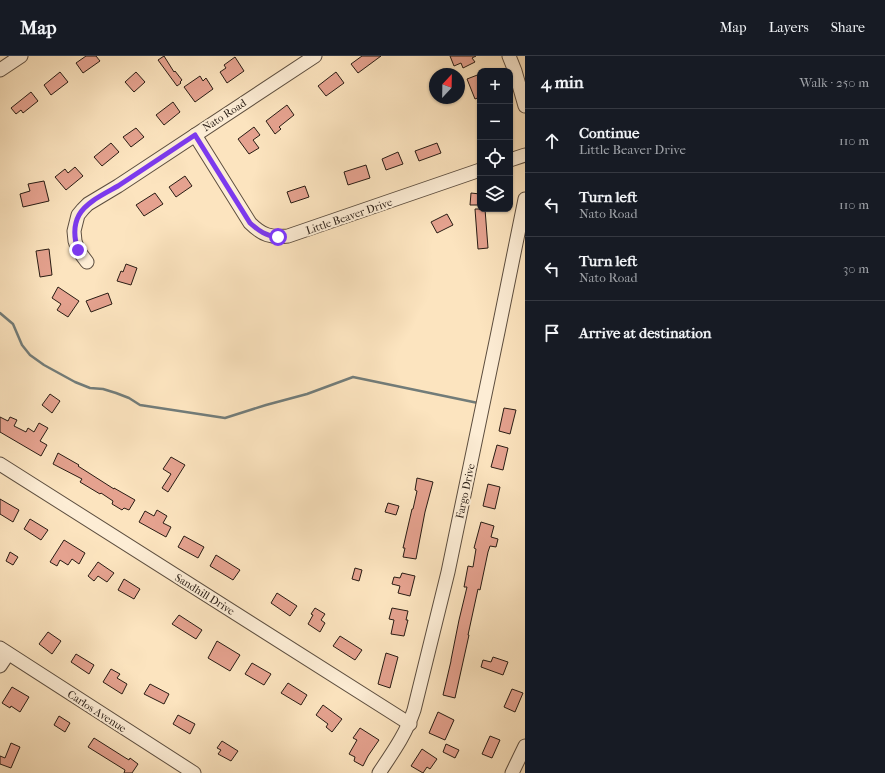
<!DOCTYPE html>
<html lang="en">
<head>
<meta charset="utf-8">
<style>
	:root { --surface:#171b24; --page:#20242c; --text:#f1f3f6; --muted:#9ea1a6; --line:#363941 }
	body { margin:0; font-family:"IM FELL French Canon",serif; background:var(--page); color:var(--text) }
	.controls { position:absolute; right:12px; top:12px; display:grid; overflow:hidden; border-radius:8px; box-shadow:0 1px 3px #0004 }
	.controls button { width:36px; height:36px; display:grid; place-items:center; padding:0; border:0; border-bottom:1px solid var(--line); background:var(--surface); color:var(--text); font:20px sans-serif }
	.compass { position:absolute; left:429px; top:12px; width:36px; height:36px; border-radius:50%; background:var(--surface); box-shadow:0 1px 3px #0004; rotate:22deg }
	.stop { position:absolute; width:12px; height:12px; margin:-9px; border:3px solid #7c3aed; border-radius:50%; background:#fff }
	.stop.end { background:#7c3aed; border-color:#fff; box-shadow:0 1px 4px #0008 }
	.list { margin:0; padding:0; list-style:none }
	h2 { display:flex; justify-content:space-between; align-items:center; height:52px; margin:0; padding:0 16px; font-size:17px }
	h2 small { font-size:13px; font-weight:400; color:var(--muted) }
	.list li { display:grid; grid-template-columns:26px 1fr auto; gap:12px; align-items:center; box-sizing:border-box; height:64px; padding:0 16px; border-top:1px solid var(--line) }
	.list b { display:block; font-size:15px; white-space:nowrap }
	.list p { margin:0; font-size:13px; white-space:nowrap; color:var(--muted) }
	.list em { font-size:13px; font-style:normal; color:var(--muted) }
	.icon { flex:none; width:22px; height:22px; fill:none; stroke:currentColor; stroke-width:2; stroke-linecap:round; stroke-linejoin:round }
	.map { position:relative; flex:none; width:525px; height:717px; overflow:hidden }
	header { display:flex; align-items:center; gap:24px; box-sizing:border-box; height:56px; padding:0 20px; background:var(--surface); border-bottom:1px solid var(--line) }
	header strong { font-size:19px }
	nav { display:flex; gap:22px; margin-inline-start:auto; font-size:14px }
	main { display:flex }
	aside { flex:1; background:var(--surface) }
	.map>svg:first-child { display:block }
	.lines { fill:none; stroke-linecap:round; stroke-linejoin:round }
	.stream { stroke:#727c79; stroke-width:2.5 }
	.building { fill:#e5a28f; stroke:#281c14 }
	.minor-casing { stroke:#5d4e3f; stroke-width:15 }
	.minor { stroke:#fdedd5; stroke-width:13 }
	.route { stroke:#7c3aed; stroke-width:5 }
	.labels { text-anchor:middle; stroke-width:4; stroke-linejoin:round; paint-order:stroke }
	.street-label { font-size:11px; fill:#281c14; stroke:#fdedd5 }
</style>
</head>
<body>
<header>
<strong>Map</strong>
<nav><a>Map</a><a>Layers</a><a>Share</a></nav>
</header>
<main>
<div class="map">
<svg width="525" height="717" viewBox="0 0 525 717">
	<rect width="100%" height="100%" fill="#fce4bf"/>
	<filter id="stains"><feTurbulence type="fractalNoise" baseFrequency=".005" numOctaves="4"/><feColorMatrix values="0 0 0 0 .2 0 0 0 0 .09 0 0 0 0 .02 0 0 0 .5 -.17"/></filter>
	<radialGradient id="worn" r=".72"><stop offset=".6" stop-color="#630" stop-opacity="0"/><stop offset="1" stop-color="#630" stop-opacity=".3"/></radialGradient>
	<g class="lines">
		<!-- stream -->
		<polyline class="stream" points="0,257 13,268 22,289 30,299 44,309 75,326 90,332 103,333 116,337 129,342 140,349 225,362 266,349 307,338 353,321 478,347"/>
	</g>
	<!-- building -->
	<g class="building">
		<polygon points="86,0 96,0 100,5 83,17 76,7"/>
		<polygon points="164,0 174,16 175,15 182,24 180,26 181,27 177,30 158,4"/>
		<polygon points="362,0 381,0 358,17 351,8"/>
		<polygon points="450,0 476,0 472,2 475,6 463,12 461,7 454,10"/>
		<polygon points="235,1 244,15 227,27 220,16 226,12 224,9"/>
		<polygon points="60,16 68,26 51,39 44,29"/>
		<polygon points="136,16 145,26 134,36 125,26"/>
		<polygon points="336,16 344,27 326,40 318,30"/>
		<polygon points="480,18 480,41 475,43 467,23"/>
		<polygon points="200,20 203,25 206,22 213,33 195,46 184,31"/>
		<polygon points="31,36 38,45 23,57 21,54 16,58 11,52"/>
		<polygon points="173,46 180,56 164,69 156,59"/>
		<polygon points="287,49 294,59 279,71 281,73 275,78 266,65"/>
		<polygon points="254,71 260,79 253,84 259,92 249,98 238,83"/>
		<polygon points="136,72 144,81 131,91 123,81"/>
		<polygon points="111,87 119,96 102,110 94,101"/>
		<polygon points="437,87 441,97 419,105 415,95"/>
		<polygon points="398,96 403,108 386,114 382,103"/>
		<polygon points="366,109 370,122 348,129 344,116"/>
		<polygon points="75,111 83,120 66,134 55,121 65,113 68,117"/>
		<polygon points="185,120 192,130 176,141 169,131"/>
		<polygon points="44,125 49,145 23,151 20,138 30,135 28,128"/>
		<polygon points="305,130 309,141 291,147 287,136"/>
		<polygon points="155,137 163,148 144,160 136,149"/>
		<polygon points="471,137 480,138 480,149 470,149"/>
		<polygon points="475,153 485,153 488,192 478,193"/>
		<polygon points="447,158 453,169 437,177 431,166"/>
		<polygon points="49,193 52,219 40,221 36,195"/>
		<polygon points="126,208 137,212 131,229 117,225 121,215 123,216"/>
		<polygon points="58,231 79,245 68,261 57,254 61,248 52,242"/>
		<polygon points="108,237 112,248 91,256 86,245"/>
		<polygon points="50,338 60,345 52,357 42,349"/>
		<polygon points="504,352 516,354 510,378 499,375"/>
		<polygon points="0,361 8,365 10,361 17,364 14,370 26,376 28,372 34,376 39,367 48,372 40,385 47,389 41,400 0,376"/>
		<polygon points="497,389 508,392 503,414 491,411"/>
		<polygon points="58,397 79,409 78,410 114,433 114,432 135,444 129,454 124,452 122,454 112,448 113,445 101,437 100,438 80,426 82,423 53,408"/>
		<polygon points="171,401 185,409 168,436 162,432 171,418 163,413"/>
		<polygon points="417,422 433,426 425,456 416,503 403,501 405,492 403,492 412,453 413,453 417,435 415,434"/>
		<polygon points="488,428 500,431 495,453 483,450"/>
		<polygon points="0,443 19,454 13,466 0,458"/>
		<polygon points="388,447 399,450 396,459 385,456"/>
		<polygon points="157,454 167,460 163,467 171,471 166,481 139,466 145,455 154,460"/>
		<polygon points="30,463 48,474 41,484 24,473"/>
		<polygon points="481,466 494,470 491,481 498,483 496,491 490,490 488,496 480,534 478,533 468,579 469,579 455,642 443,639 451,605 451,604 459,564 467,531 464,531 468,510 473,511 476,493 474,492"/>
		<polygon points="184,480 204,491 198,502 178,491"/>
		<polygon points="64,484 85,497 79,508 72,503 68,509 60,504 57,510 50,506"/>
		<polygon points="10,496 18,501 13,509 6,505"/>
		<polygon points="216,499 240,514 233,524 210,510"/>
		<polygon points="98,506 114,517 107,526 98,520 94,525 88,520"/>
		<polygon points="355,512 362,514 359,525 352,523"/>
		<polygon points="402,517 415,520 410,540 398,537 400,530 392,528 394,521 400,522"/>
		<polygon points="124,523 140,533 134,543 118,534"/>
		<polygon points="277,537 297,550 290,560 271,547"/>
		<polygon points="315,552 325,558 321,564 325,567 320,576 308,568 313,559 311,558"/>
		<polygon points="392,552 408,555 406,564 408,564 404,580 391,578 394,564 389,563"/>
		<polygon points="179,559 202,574 196,583 172,568"/>
		<polygon points="48,576 61,585 52,598 39,588"/>
		<polygon points="340,580 362,594 355,604 333,590"/>
		<polygon points="217,585 240,599 230,615 208,602"/>
		<polygon points="386,597 398,601 390,632 378,628"/>
		<polygon points="76,598 94,609 89,618 71,606"/>
		<polygon points="493,601 508,606 503,619 481,611 483,604 491,606"/>
		<polygon points="252,607 271,618 264,629 245,618"/>
		<polygon points="111,613 120,618 117,622 127,628 122,638 103,626"/>
		<polygon points="288,627 307,639 301,649 281,637"/>
		<polygon points="150,628 169,638 164,648 144,638"/>
		<polygon points="12,631 29,641 20,656 11,650 10,652 2,647"/>
		<polygon points="512,633 523,637 515,656 504,651"/>
		<polygon points="323,649 342,663 332,676 326,671 328,668 316,659"/>
		<polygon points="438,656 454,664 445,684 429,677"/>
		<polygon points="178,659 195,668 190,678 173,668"/>
		<polygon points="59,660 70,667 65,676 54,669"/>
		<polygon points="360,672 379,684 368,700 363,710 354,705 355,701 349,698 357,684 353,682"/>
		<polygon points="490,680 500,684 492,702 482,698"/>
		<polygon points="94,682 124,701 129,704 130,702 138,708 132,717 124,717 125,714 88,691"/>
		<polygon points="222,685 238,695 231,705 218,698 221,694 217,692"/>
		<polygon points="11,687 20,691 11,712 0,708 0,700 5,702"/>
		<polygon points="446,688 459,694 455,702 443,696"/>
		<polygon points="422,693 437,703 430,713 427,711 423,717 411,710"/>
	</g>
	<g class="lines">
		<!-- minor casing -->
		<g class="minor-casing">
			<g id="minor">
				<polyline points="509,0 515,15 525,50"/>
				<polyline points="0,14 21,0"/>
				<path d="M195,79L250,167C262,179 271,182 288,180L480,114"/>
				<polyline points="510,104 525,99"/>
				<polyline points="87,206 78,194 75,185 74,175 78,159 83,153 88,148 118,130 315,0"/>
				<polyline points="0,408 410,668"/>
				<polyline points="0,592 194,717"/>
				<polyline points="0,610 8,598"/>
				<path d="M379,717C393,696 406,678 414,654L448,516L498,276L525,143"/>
				<polyline points="512,717 525,690"/>
			</g>
		</g>
		<!-- minor -->
		<use href="#minor" class="minor"/>
	</g>
	<g class="lines">
		<!-- route -->
		<path class="route" d="M78,194C74,182 73,170 79,159C86,146 106,137 118,130C144,113 169,96 195,79L250,167C259,175 266,180 278,181"/>
	</g>
	<g class="labels">
		<!-- street labels -->
		<g class="street-label">
			<text transform="translate(224 59) rotate(-33)" y="4">Nato Road</text>
			<text transform="translate(349 160) rotate(-19)" y="4">Little Beaver Drive</text>
			<text transform="translate(465 435) rotate(-78)" y="4">Fargo Drive</text>
			<text transform="translate(205 538) rotate(32)" y="4">Sandhill Drive</text>
			<text transform="translate(97 655) rotate(33)" y="4">Carlos Avenue</text>
		</g>
	</g>
	<rect width="100%" height="100%" filter="url(#stains)"/>
	<rect width="100%" height="100%" fill="url(#worn)"/>
</svg>
<div class="controls">
<button>+</button>
<button>−</button>
<button><svg class="icon" aria-label="locate" viewBox="0 0 24 24"><circle cx="12" cy="12" r="6"/><path d="M12 2v4M12 18v4M2 12h4M18 12h4"/></svg></button>
<button><svg class="icon" aria-label="layers" viewBox="0 0 24 24"><path d="M12 4l9 5-9 5-9-5zM3 14l9 5 9-5"/></svg></button>
</div>
<svg class="compass" viewBox="-18 -18 36 36"><path d="M0-13l5 13h-10z" fill="#e53935"/><path d="M0 13l5-13h-10z" fill="#9ea1a6"/></svg>
<div class="stop" style="left:278px;top:181px"></div>
<div class="stop end" style="left:78px;top:194px"></div>
</div>
<aside>
<h2>4 min<small>Walk · 250 m</small></h2>
<ul class="list">
<li><svg class="icon" aria-label="ahead" viewBox="0 0 24 24"><path d="M12 20V5M6 11l6-6 6 6"/></svg><div><b>Continue</b><p>Little Beaver Drive</p></div><em>110 m</em></li>
<li><svg class="icon" aria-label="left" viewBox="0 0 24 24"><path d="M17 20v-9H6M10 6l-5 5 5 5"/></svg><div><b>Turn left</b><p>Nato Road</p></div><em>110 m</em></li>
<li><svg class="icon" aria-label="left" viewBox="0 0 24 24"><path d="M17 20v-9H6M10 6l-5 5 5 5"/></svg><div><b>Turn left</b><p>Nato Road</p></div><em>30 m</em></li>
<li><svg class="icon" aria-label="arrive" viewBox="0 0 24 24"><path d="M6 21V4h12l-3 4 3 4H6"/></svg><div><b>Arrive at destination</b></div></li>
</ul>
</aside>
</main>
</body>
</html>
